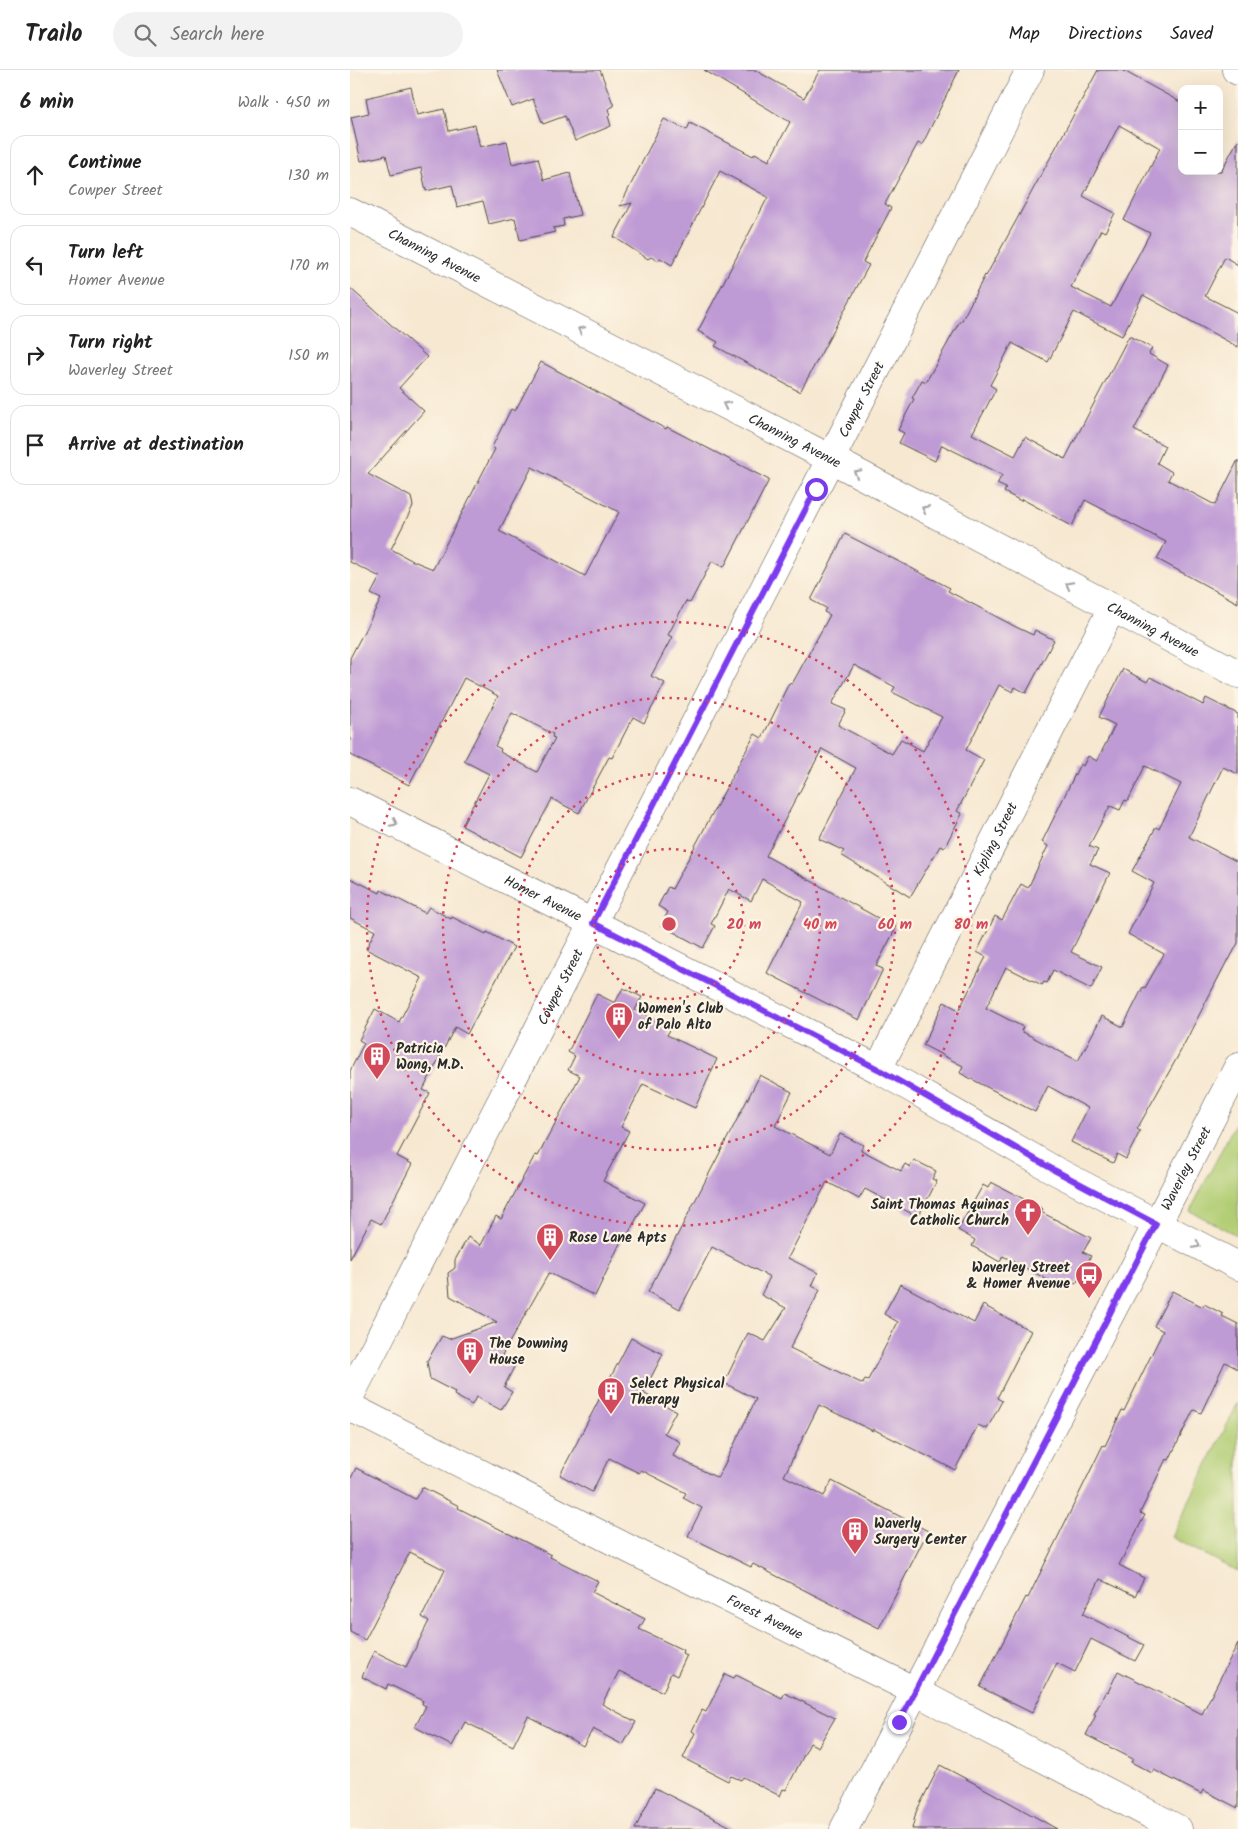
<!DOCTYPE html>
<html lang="en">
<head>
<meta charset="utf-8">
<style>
	:root { --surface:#fff; --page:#f2f2f2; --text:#222; --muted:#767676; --line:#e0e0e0 }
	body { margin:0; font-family:Kalam,sans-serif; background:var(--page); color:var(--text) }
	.controls { position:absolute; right:15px; top:15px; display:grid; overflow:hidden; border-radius:10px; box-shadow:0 5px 20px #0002 }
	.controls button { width:45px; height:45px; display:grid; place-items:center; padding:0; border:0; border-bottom:1px solid var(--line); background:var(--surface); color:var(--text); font:25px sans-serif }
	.stop { position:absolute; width:15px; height:15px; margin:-11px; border:4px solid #7c3aed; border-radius:50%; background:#fff }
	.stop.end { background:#7c3aed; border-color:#fff; box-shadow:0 1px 5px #0008 }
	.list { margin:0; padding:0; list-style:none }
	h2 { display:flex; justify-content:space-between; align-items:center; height:65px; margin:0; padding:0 20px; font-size:21px }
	h2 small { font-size:16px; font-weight:400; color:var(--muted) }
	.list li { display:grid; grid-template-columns:32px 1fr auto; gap:15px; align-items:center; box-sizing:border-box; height:80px; margin:0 10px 10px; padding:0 10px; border:1px solid var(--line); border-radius:15px }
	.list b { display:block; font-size:19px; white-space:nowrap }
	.list p { margin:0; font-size:16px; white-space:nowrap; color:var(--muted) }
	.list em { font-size:16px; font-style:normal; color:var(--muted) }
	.icon { flex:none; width:28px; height:28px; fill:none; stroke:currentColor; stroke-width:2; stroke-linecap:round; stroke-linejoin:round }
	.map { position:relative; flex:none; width:888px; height:1759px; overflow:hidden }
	header { display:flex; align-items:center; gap:30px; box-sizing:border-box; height:70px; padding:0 25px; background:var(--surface); border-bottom:1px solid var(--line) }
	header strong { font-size:24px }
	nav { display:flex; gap:28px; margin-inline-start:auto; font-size:18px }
	.search { width:350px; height:45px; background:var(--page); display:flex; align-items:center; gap:12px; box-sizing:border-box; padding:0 18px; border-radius:28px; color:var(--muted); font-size:19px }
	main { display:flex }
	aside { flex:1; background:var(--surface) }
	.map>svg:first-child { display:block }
	.green { fill:#b1cd73; stroke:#6e7c4f }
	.building { fill:#bf9bd5; fill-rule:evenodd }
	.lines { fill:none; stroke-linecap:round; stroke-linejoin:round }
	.minor-casing { stroke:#4a4744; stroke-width:29 }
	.tertiary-casing { stroke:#4a4744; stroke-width:29 }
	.minor { stroke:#fff; stroke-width:28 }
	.tertiary { stroke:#fff; stroke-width:28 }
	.oneway { stroke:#a0a0a0 }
	.route { stroke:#7c3aed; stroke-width:6 }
	.ring { fill:none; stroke:#d1495b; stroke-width:2.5; stroke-dasharray:2.5 5 }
	.labels { text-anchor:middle; stroke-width:4.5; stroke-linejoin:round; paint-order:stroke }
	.street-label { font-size:14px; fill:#2b2b2b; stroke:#fcf5e5 }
	.poi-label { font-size:14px; font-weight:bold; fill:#2b2b2b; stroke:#fcf5e5; text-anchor:start }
	.centre { fill:#d1495b; stroke:#fcf5e5; stroke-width:2.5 }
	.ring-label { font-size:15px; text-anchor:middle; font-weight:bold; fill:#d1495b; stroke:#fcf5e5; stroke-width:4.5; stroke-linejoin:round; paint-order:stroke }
</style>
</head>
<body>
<header>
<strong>Trailo</strong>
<div class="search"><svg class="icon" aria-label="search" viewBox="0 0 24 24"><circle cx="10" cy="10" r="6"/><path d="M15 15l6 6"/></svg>Search here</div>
<nav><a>Map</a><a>Directions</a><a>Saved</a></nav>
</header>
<main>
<aside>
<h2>6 min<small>Walk · 450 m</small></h2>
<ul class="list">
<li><svg class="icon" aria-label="ahead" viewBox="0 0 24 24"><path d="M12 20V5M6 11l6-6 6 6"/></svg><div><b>Continue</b><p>Cowper Street</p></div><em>130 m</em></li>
<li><svg class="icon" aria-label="left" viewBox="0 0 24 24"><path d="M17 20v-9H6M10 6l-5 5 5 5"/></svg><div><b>Turn left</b><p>Homer Avenue</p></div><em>170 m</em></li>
<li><svg class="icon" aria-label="right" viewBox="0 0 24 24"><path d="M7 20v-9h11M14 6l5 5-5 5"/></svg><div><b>Turn right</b><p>Waverley Street</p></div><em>150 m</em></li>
<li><svg class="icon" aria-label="arrive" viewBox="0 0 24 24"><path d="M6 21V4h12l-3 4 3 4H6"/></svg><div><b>Arrive at destination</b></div></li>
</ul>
</aside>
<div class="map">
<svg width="888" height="1759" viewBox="0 0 888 1759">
	<rect width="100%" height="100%" fill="#fcf5e5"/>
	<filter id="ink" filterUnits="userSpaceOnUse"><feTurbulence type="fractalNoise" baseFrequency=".02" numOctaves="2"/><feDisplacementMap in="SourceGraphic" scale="10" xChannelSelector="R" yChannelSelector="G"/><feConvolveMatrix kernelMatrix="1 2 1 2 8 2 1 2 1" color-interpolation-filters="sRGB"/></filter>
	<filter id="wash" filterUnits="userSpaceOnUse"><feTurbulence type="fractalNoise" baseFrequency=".0096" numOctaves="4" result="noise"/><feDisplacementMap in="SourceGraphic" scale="20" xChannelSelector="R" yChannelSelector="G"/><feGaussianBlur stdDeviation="1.12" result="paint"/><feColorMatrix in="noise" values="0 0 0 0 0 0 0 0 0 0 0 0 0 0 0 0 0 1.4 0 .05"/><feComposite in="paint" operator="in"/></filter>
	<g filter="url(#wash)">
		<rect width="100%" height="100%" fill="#f7e8d1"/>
		<!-- green -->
		<g class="green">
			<polygon points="888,1048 888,1166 840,1141"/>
			<polygon points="888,1333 888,1502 821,1467"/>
		</g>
		<g id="blocks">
			<!-- building -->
			<g class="building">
				<polygon points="147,0 250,0 264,36 258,39 260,45 258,46 261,56 225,71 215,46 193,54 183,29 162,37"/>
				<polygon points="354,0 405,0 454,28 470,0 609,0 572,75 568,73 535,134 541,138 513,192 519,195 450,322 365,276 368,272 348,261 418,127 370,101 322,195 310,188 308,191 301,187 298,189 264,167 282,133 270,136 314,49 337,60 340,53 403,86 405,83 419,91 440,52"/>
				<path d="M748,0H772L832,33V101H871L888,70V195L875,187L855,226L888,243V277L793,225L772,266L724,242L698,292L662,273L640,315L646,319L622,364L665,386L675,367L715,389L779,266L802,278L799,284L818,295L784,360L815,376L807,393L822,402L818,410L865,435L888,390V533L807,489L816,472L735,430L722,456L672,429L671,431L654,422L656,418L647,414L652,405L592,375L585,391L549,373L554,363L548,360L564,329L562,328L572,310L576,312L610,251L611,252L635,205L636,206ZM769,55L810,78L774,150L800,163L761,237L721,217L751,160L755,162L765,143L733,126Z"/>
				<polygon points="61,17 67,45 94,39 99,61 125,55 130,77 157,71 162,94 188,88 194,110 220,103 230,145 213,149 214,156 203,158 205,162 170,170 165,148 139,154 133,131 107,137 102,115 76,121 71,98 41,105 36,85 11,91 1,47 19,43 16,28"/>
				<path d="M0,218L77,287L49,318L74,341L18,404L61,427L63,436L41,479L61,490L83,499L145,379L142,377L161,339L165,341L191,292L316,359L317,357L419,410L374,497L362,491L340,533L336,531L318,565L322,567L301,606L315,613L294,653L283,647L262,688L259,687L229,743L202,729L171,787L112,756L139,704L114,691L148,626L114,608L59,715L0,685V588L31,529L21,524L30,507L0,492ZM182,397L269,442L235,506L149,461ZM162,643L203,664L202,667L205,668L187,702L150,682L151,679L145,676Z"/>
				<path d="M495,464L600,518L598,521L666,557L683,565L685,560L704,570L676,623L665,617L663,622L649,615L616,680L634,690L607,741L612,744L594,778L590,776L560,827L491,785L494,781L469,769L506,698L472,679L416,786L546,858L526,896L533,899L509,950L417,903L453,832L412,809L401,831L379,819L361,854L365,856L353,878L311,855L318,842L308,836L318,817L322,819L405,664L412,668L439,613L442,614L480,545L474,542L476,538L461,530ZM504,595L545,617L542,622L592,647L573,681L551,669L542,684L488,655L496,640L482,634Z"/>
				<path d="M773,599L797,612L800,607L853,635L856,628L888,644V704L873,697L839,767L888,792V873L879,890L878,889L828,986L787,1059L790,1061L776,1089L767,1084L763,1093L721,1072L738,1038L698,1016L685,1042L610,1003L613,996L573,975L594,932L609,940L636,887L627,882L645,846L652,850L671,814L678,818L698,776L692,772L730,694L733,696L738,686L747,691L765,655L749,647ZM795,696L831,714L809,759L806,757L782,801L804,813L778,864L814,884L795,918L793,917L773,957L752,946L728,991L671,961L673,957L636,938L656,897L692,915L694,912L697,913L703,900L741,919L752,897L721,882L760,803L740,794L748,780L739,776L760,736L770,740L775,730L778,731Z"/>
				<polygon points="0,808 30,823 31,820 75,843 79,837 101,849 102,847 136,864 137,862 164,877 117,964 105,957 73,1020 80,1023 47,1086 62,1094 31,1154 21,1149 0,1189 0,1001 14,973 9,970 25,939 49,952 72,908 16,879 25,861 0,848"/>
				<polygon points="273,918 292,927 285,940 321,958 317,965 367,989 345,1038 293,1014 271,1057 279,1061 253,1111 295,1133 277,1166 274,1165 245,1226 199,1203 152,1285 166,1293 154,1317 162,1322 151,1340 126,1327 122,1335 104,1325 105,1322 80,1309 77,1291 92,1266 99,1269 147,1252 100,1226 98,1203 105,1198 105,1190 118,1167 131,1175 146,1146 151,1149 185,1085 188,1086 230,1006 218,1000 225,986 218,982 247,924 265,933"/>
				<polygon points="410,1005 442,1022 425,1056 480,1084 490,1064 513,1075 511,1080 551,1101 555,1094 560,1097 564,1090 586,1101 582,1109 587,1111 568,1147 515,1119 509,1129 477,1112 438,1188 468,1203 462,1216 470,1220 440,1278 513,1314 515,1309 518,1310 548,1252 534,1244 550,1214 624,1253 633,1235 681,1261 647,1328 652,1331 637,1359 628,1355 605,1400 523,1359 523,1361 469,1335 434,1406 474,1426 482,1411 578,1461 529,1558 403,1494 401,1497 338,1466 352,1438 333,1428 336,1423 291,1400 289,1403 259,1388 242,1422 210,1405 281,1268 313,1284 293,1323 326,1341 314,1363 330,1372 323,1386 368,1408 406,1329 374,1313 398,1263 415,1271 436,1238 411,1225 420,1207 362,1177 330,1239 298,1222"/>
				<polygon points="641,1112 693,1139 691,1142 741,1168 733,1182 741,1186 726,1214 718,1210 713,1218 653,1186 650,1192 622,1176 625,1170 608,1160 633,1115 638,1118"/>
				<polygon points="822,1221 853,1237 854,1234 873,1244 872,1246 888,1254 888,1299 875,1292 851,1343 844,1340 843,1341 819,1390 816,1389 790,1443 795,1445 769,1495 794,1508 785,1526 750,1509 733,1544 794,1575 785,1591 741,1569 725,1602 707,1593 682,1643 630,1617 676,1527 678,1528 753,1375 755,1376 772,1340 774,1341 813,1261 804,1256"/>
				<polygon points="6,1398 65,1429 72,1417 109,1436 108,1438 201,1485 200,1487 248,1511 242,1522 295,1549 289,1559 333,1580 332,1583 337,1585 327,1606 321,1603 313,1622 269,1601 252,1634 286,1652 273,1675 243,1659 233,1676 178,1646 163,1676 115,1652 102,1676 65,1657 76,1636 72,1634 73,1631 38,1614 36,1619 12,1607 24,1581 56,1597 79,1551 72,1547 95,1500 60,1482 15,1570 0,1562 0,1410"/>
				<polygon points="888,1573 888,1738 853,1720 851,1724 804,1700 802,1703 781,1692 783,1689 736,1665 746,1645 744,1644 756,1621 758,1622 768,1601 852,1644"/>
				<polygon points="375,1604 384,1608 386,1605 432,1628 435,1623 485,1648 468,1677 460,1673 436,1720 433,1719 430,1726 393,1707 391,1710 381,1706 378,1711 333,1688 345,1663 342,1661 352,1640 356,1642"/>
				<polygon points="590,1695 637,1720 707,1759 562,1759 566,1742"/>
				<polygon points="305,1718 385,1759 285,1759"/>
			</g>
		</g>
	</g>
	<g filter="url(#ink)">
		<use href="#blocks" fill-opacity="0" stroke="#4a4744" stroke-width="1"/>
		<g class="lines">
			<!-- minor casing -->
			<g class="minor-casing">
				<g id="minor">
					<polyline points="886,0 888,1"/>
					<path id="s1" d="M528,999L762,538"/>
					<path id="s2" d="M0,1326L680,0"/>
					<path id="s3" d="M0,1337L281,1480L565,1621L828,1759"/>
					<path id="s4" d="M494,1759L888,997"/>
				</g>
			</g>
			<!-- tertiary casing -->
			<g class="tertiary-casing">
				<g id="tertiary">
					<path id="s5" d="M0,142L481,389L888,604"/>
					<path id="s6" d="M0,731L243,853L528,999L704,1100L888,1196"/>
				</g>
			</g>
			<!-- minor -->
			<use href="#minor" class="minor"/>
			<!-- tertiary -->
			<use href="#tertiary" class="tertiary"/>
		</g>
		<!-- one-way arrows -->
		<defs><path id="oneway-chevron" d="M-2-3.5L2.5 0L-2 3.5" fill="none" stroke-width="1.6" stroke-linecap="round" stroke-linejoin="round" transform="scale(1.25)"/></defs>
		<g class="oneway">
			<use href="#oneway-chevron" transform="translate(231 260) rotate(-153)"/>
			<use href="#oneway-chevron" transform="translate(376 335) rotate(-153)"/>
			<use href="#oneway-chevron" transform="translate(507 403) rotate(-152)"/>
			<use href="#oneway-chevron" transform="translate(575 439) rotate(-152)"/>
			<use href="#oneway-chevron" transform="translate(719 515) rotate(-152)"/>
			<use href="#oneway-chevron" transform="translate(44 753) rotate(27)"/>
			<use href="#oneway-chevron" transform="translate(847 1175) rotate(27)"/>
		</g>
	</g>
	<g class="lines" filter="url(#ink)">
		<!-- route -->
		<polyline class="route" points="466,419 243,853 528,999 704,1100 806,1154 549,1652"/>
	</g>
	<!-- distance rings -->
	<g class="ring">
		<circle cx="319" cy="854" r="75"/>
		<circle cx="319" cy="854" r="151"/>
		<circle cx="319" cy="854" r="226"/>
		<circle cx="319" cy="854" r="302"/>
	</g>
	<!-- icons -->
	<defs>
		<g id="building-pin" transform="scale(1.4375)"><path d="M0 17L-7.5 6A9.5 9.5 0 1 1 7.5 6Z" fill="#d1495b" stroke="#fcf5e5"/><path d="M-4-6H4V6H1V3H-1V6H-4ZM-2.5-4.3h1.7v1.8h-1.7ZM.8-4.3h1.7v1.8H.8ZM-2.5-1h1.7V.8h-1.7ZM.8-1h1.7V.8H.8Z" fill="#fff"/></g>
		<g id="church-pin" transform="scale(1.4375)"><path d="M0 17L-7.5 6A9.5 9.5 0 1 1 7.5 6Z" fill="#d1495b" stroke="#fcf5e5"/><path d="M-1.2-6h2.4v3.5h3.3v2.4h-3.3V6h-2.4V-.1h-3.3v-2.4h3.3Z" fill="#fff"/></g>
		<g id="bus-pin" transform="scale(1.4375)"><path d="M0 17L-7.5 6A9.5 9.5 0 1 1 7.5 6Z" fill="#d1495b" stroke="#fcf5e5"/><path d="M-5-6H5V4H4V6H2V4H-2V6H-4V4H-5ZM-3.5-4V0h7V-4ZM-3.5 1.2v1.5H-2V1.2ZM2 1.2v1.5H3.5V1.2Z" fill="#fff"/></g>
	</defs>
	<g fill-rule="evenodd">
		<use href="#building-pin" x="269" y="946"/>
		<use href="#building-pin" x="27" y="986"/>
		<use href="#church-pin" x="678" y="1142"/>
		<use href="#building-pin" x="200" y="1167"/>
		<use href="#bus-pin" x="739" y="1205"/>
		<use href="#building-pin" x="120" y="1281"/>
		<use href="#building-pin" x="261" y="1321"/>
		<use href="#building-pin" x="505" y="1461"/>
	</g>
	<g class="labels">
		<!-- street labels -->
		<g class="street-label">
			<text dy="5" stroke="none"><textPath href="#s5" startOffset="95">Channing Avenue</textPath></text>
			<text dy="5" stroke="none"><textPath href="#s2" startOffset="1120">Cowper Street</textPath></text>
			<text dy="5" stroke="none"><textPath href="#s5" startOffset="500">Channing Avenue</textPath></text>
			<text dy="5" stroke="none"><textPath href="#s5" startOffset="905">Channing Avenue</textPath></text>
			<text dy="5" stroke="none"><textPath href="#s1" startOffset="258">Kipling Street</textPath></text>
			<text dy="5" stroke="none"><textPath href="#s6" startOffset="216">Homer Avenue</textPath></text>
			<text dy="5" stroke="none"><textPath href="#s2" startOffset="460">Cowper Street</textPath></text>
			<text dy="5" stroke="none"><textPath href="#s4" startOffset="744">Waverley Street</textPath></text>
			<text dy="5" stroke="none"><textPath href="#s3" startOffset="465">Forest Avenue</textPath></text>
		</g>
		<!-- poi labels -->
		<g class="poi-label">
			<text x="288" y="943">Women's Club<tspan x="288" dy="16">of Palo Alto</tspan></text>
			<text x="46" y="983">Patricia<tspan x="46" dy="16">Wong, M.D.</tspan></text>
			<text x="659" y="1139" text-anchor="end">Saint Thomas Aquinas<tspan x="659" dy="16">Catholic Church</tspan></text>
			<text x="219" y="1172">Rose Lane Apts</text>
			<text x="720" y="1202" text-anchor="end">Waverley Street<tspan x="720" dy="16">&amp; Homer Avenue</tspan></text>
			<text x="139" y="1278">The Downing<tspan x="139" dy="16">House</tspan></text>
			<text x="280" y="1318">Select Physical<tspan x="280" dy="16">Therapy</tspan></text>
			<text x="524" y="1458">Waverly<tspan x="524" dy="16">Surgery Center</tspan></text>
		</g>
	</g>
	<circle cx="319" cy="854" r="8" class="centre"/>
	<g class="ring-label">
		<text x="394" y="859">20 m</text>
		<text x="470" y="859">40 m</text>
		<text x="545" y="859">60 m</text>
		<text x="621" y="859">80 m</text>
	</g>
</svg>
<div class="controls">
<button>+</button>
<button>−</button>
</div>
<div class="stop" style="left:466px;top:419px"></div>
<div class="stop end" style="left:549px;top:1652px"></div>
</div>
</main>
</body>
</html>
